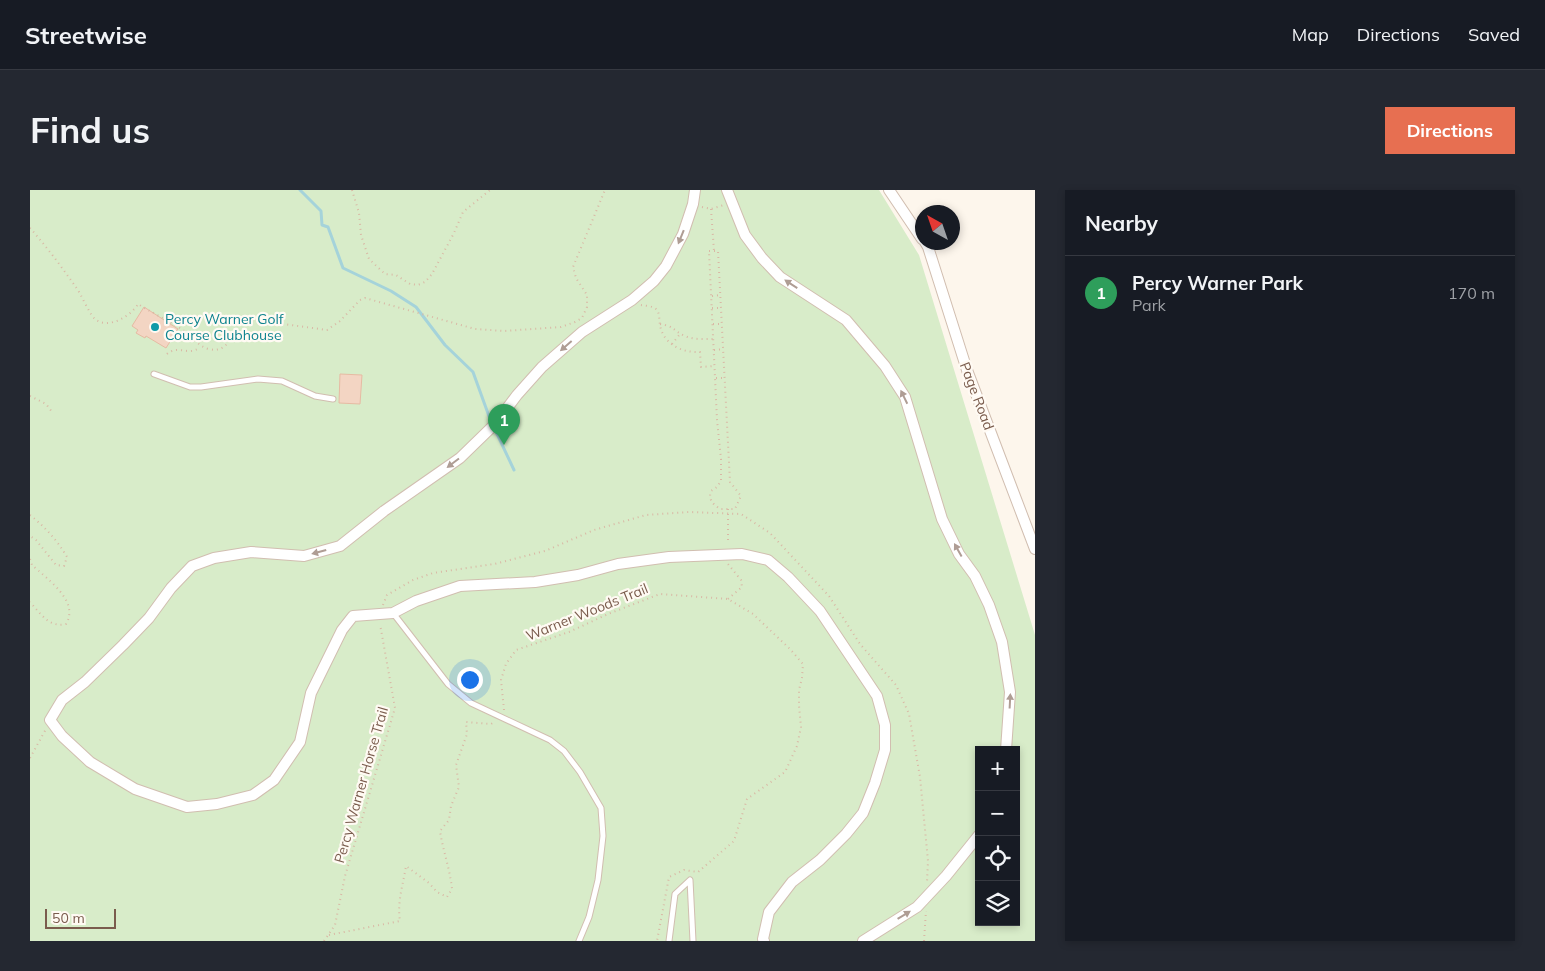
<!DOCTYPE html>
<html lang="en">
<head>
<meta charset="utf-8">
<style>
	:root { --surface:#171b24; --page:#242831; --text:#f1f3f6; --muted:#9ea1a6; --line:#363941; --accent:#e76f51 }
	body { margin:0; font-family:Mulish,sans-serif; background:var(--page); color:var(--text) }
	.controls { position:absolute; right:15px; bottom:15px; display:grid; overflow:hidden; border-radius:0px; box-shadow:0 2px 8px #0003 }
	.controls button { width:45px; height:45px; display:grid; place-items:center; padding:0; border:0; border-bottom:1px solid var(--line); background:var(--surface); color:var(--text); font:25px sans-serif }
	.compass { position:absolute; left:885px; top:15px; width:45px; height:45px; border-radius:50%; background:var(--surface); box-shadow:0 2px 8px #0003; rotate:320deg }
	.scale { position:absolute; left:15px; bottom:12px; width:71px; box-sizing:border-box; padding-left:5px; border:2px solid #7a5c4d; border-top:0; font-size:14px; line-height:18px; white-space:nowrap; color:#7a5c4d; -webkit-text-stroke:4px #fffaf3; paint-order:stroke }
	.you { position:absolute; left:439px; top:489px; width:18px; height:18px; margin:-12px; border:4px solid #fff; border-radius:50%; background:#1a73e8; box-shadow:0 0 0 8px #1a73e833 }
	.badge { display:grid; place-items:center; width:32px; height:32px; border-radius:50%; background:var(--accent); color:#fff; font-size:16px; font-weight:700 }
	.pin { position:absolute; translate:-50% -41px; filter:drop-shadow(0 1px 2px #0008) }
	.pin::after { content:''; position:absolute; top:26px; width:18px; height:15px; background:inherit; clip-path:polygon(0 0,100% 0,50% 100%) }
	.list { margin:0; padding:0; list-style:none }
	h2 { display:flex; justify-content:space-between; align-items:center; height:65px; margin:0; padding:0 20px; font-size:21px }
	h2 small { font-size:16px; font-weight:400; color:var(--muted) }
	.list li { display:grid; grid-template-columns:32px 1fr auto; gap:15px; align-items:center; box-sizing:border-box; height:75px; padding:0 20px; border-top:1px solid var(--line) }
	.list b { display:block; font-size:19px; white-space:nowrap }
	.list p { margin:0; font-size:16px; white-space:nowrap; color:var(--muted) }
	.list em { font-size:16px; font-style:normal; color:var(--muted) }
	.icon { flex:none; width:28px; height:28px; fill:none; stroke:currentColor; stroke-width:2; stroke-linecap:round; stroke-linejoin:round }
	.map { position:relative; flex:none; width:1005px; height:751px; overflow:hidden; border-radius:0px }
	header { display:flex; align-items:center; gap:30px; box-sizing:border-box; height:70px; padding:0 25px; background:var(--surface); border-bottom:1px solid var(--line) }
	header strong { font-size:24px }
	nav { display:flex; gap:28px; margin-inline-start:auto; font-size:18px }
	.intro { display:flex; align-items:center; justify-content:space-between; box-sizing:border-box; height:120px; padding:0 30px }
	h1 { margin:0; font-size:35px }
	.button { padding:12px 22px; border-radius:0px; background:var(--accent); color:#fff; font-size:18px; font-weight:700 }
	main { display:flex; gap:30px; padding:0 30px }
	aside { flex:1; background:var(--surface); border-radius:0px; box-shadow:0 2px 8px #0003 }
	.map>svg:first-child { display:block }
	.green { fill:#d8ecc9; fill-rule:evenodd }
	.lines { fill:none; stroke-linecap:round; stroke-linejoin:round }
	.stream { stroke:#a5d3da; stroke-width:3 }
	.building { fill:#f3d5c3; stroke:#e6bba3 }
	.lane-casing { stroke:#d1beb0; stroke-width:7 }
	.street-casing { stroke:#d1beb0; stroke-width:12 }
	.path { stroke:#d9b8a5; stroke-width:2; stroke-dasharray:1 4; stroke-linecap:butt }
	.lane { stroke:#fff; stroke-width:5 }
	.street { stroke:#fff; stroke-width:10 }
	.oneway { fill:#af9d94 }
	.culture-dot { fill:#0f9aa8; stroke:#fffaf3; stroke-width:2 }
	.labels { text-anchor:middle; stroke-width:4.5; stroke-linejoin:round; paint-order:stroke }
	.culture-label { font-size:14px; fill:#0d838f; stroke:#fffaf3; text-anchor:start }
	.street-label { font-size:14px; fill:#7a5c4d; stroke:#fffaf3 }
</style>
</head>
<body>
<header>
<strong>Streetwise</strong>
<nav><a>Map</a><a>Directions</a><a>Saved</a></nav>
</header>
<div class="intro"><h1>Find us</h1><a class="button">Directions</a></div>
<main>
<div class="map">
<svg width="1005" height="751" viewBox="0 0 1005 751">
	<rect width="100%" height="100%" fill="#fdf6ec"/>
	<!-- green -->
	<path class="green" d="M0,0H849L889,65L1005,445V751H0ZM949,560H986V732H949Z"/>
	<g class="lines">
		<!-- stream -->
		<polyline class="stream" points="270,0 291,21 292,35 298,37 313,78 361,101 386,117 415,155 443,182 460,229 484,280"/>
	</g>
	<!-- building -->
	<g class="building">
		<polygon points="114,117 148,139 136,158 116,146 115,148 106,143 108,140 102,136"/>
		<polygon points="310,184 332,185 330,214 309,213"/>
	</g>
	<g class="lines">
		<!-- lane casing -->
		<g class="lane-casing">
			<g id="lane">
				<polyline points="124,184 160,197 171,197 228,189 252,191 285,206 303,209"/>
				<polyline points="363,423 418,494 441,513 520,550 534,561 550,582 571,618 573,646 568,690 559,727 549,751"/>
				<polyline points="639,751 645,704 660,690 663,751"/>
			</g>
		</g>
		<!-- street casing -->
		<g class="street-casing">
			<g id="street">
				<polyline points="665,0 663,14 653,44 636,76 624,91 602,110 552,142 512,177 487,205 466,233 430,268 354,321 310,356 274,366 221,362 184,368 162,376 141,398 119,428 93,455 55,492 32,510 20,530 32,546 60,572 105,599 157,617 187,614 223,605 244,590 270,552 281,503 312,440 323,426 363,423 386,411 430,396 505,392 548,385 588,374 639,367 712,364 738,370 758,387 790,421 847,506 855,535 855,560 845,593 833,623 816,644 790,670 762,692 739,722 733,749 734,751"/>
				<polyline points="697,0 715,45 732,68 750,87 816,130 855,176 875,207 912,329 929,364 945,386 959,415 972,452 980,502 976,560"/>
				<polyline points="859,0 892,49"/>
				<polyline points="895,52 898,57 937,180 1005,359"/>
				<polyline points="833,751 887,717 916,686 949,645"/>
			</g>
		</g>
		<!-- path -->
		<g class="path">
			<polyline points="322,0 329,23 331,45 339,69 355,84 366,85 380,94 388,95 395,92 402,84 424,43 433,22 460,0"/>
			<polyline points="672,17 681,19 694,15"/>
			<polyline points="681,19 684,61"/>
			<path d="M0,38C16,56 31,76 45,96C51,103 59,124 65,129C78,140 101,126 108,114C124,124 142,132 157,143C165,149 169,157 179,159C187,161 192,159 197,154L192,127H203L297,140L310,131L330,110L335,108L445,139L474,141L531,137L545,132L552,128L557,117V105L546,88L543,77L575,0"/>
			<path d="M679,61H688L700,292L711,306L705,319H690C683,314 678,310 681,301L687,297L691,291V269L687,230Z"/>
			<polyline points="682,106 691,105"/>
			<path d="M611,115C616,116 623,116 626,119C630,123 629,130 630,135C633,154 652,163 670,162L671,177L685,176"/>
			<polyline points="682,118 692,118"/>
			<path d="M630,134C645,136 643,141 655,146C664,150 674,149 683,149"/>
			<polyline points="683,134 693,134"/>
			<polyline points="642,154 650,144"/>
			<polyline points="684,160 694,159"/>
			<path d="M137,164C148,154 159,167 170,157"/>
			<polyline points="686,188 695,188"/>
			<polyline points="0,206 16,214 22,222"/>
			<polyline points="698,319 698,354"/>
			<path d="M0,325C15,337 27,350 37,367L34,376L26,375L6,350L0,346"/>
			<path d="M0,369L2,375C17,389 50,411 36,434C19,438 11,424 0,412"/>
			<polyline points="698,409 712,397 711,390 698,374"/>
			<polyline points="353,415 357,405 383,390 403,383 464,374 515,361 564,340 616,325 659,322 711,324 740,343 799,406 830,454 866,495 879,524 890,587 898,671 897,692"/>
			<polyline points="474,520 471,490 476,474 486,460 539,442 578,424 630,404 698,409 723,424 760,459 773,474 772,488 769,500 769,516 771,537 767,556 755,582 717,609 704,651 668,682 654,680 639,687 627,751"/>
			<polyline points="0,568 16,539"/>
			<path d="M299,745L370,731C367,712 373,695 376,676L399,693L407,702L417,707L422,699C420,679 413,661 410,641L419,630L421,616L429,597L426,575L437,544L436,532L461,534L464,532"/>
			<polyline points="294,751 305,735 315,686 365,518 350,434"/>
			<polyline points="894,751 896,721"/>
		</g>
		<!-- lane -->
		<use href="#lane" class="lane"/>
		<!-- street -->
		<use href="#street" class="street"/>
	</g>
	<!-- one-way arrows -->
	<defs><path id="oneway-solid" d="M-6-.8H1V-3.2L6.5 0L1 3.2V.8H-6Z" transform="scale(1.25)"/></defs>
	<g class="oneway">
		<use href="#oneway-solid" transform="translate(651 47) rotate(112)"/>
		<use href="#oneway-solid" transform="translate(761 94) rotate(-147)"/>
		<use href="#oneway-solid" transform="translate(536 156) rotate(139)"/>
		<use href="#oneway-solid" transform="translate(874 207) rotate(-116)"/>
		<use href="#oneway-solid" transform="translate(423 273) rotate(143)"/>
		<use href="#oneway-solid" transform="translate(928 360) rotate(-119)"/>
		<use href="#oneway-solid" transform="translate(289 362) rotate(165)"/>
		<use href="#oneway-solid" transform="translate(980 511) rotate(-87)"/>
		<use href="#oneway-solid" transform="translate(874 725) rotate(-31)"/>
	</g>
	<!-- markers -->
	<circle class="culture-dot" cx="125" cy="137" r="5"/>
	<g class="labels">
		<!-- culture labels -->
		<g class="culture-label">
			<text x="135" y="134">Percy Warner Golf<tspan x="135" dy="16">Course Clubhouse</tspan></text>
		</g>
		<!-- street labels -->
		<g class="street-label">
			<text transform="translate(947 206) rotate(69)" y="5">Page Road</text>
			<text transform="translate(557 422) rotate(-22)" y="5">Warner Woods Trail</text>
			<text transform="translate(331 595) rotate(-74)" y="5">Percy Warner Horse Trail</text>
		</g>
	</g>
</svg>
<div class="controls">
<button>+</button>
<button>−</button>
<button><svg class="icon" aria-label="locate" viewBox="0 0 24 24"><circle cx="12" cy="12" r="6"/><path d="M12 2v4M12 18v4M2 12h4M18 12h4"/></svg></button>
<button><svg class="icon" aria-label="layers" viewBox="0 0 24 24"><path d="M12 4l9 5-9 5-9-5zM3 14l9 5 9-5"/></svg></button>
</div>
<svg class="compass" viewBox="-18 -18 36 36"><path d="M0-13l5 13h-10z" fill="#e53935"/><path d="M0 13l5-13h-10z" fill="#9ea1a6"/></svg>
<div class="scale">50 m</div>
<div class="you"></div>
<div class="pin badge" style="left:474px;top:255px;background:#2e9e5b">1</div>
</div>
<aside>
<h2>Nearby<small></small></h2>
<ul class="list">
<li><span class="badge" style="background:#2e9e5b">1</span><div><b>Percy Warner Park</b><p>Park</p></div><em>170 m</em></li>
</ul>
</aside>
</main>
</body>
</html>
